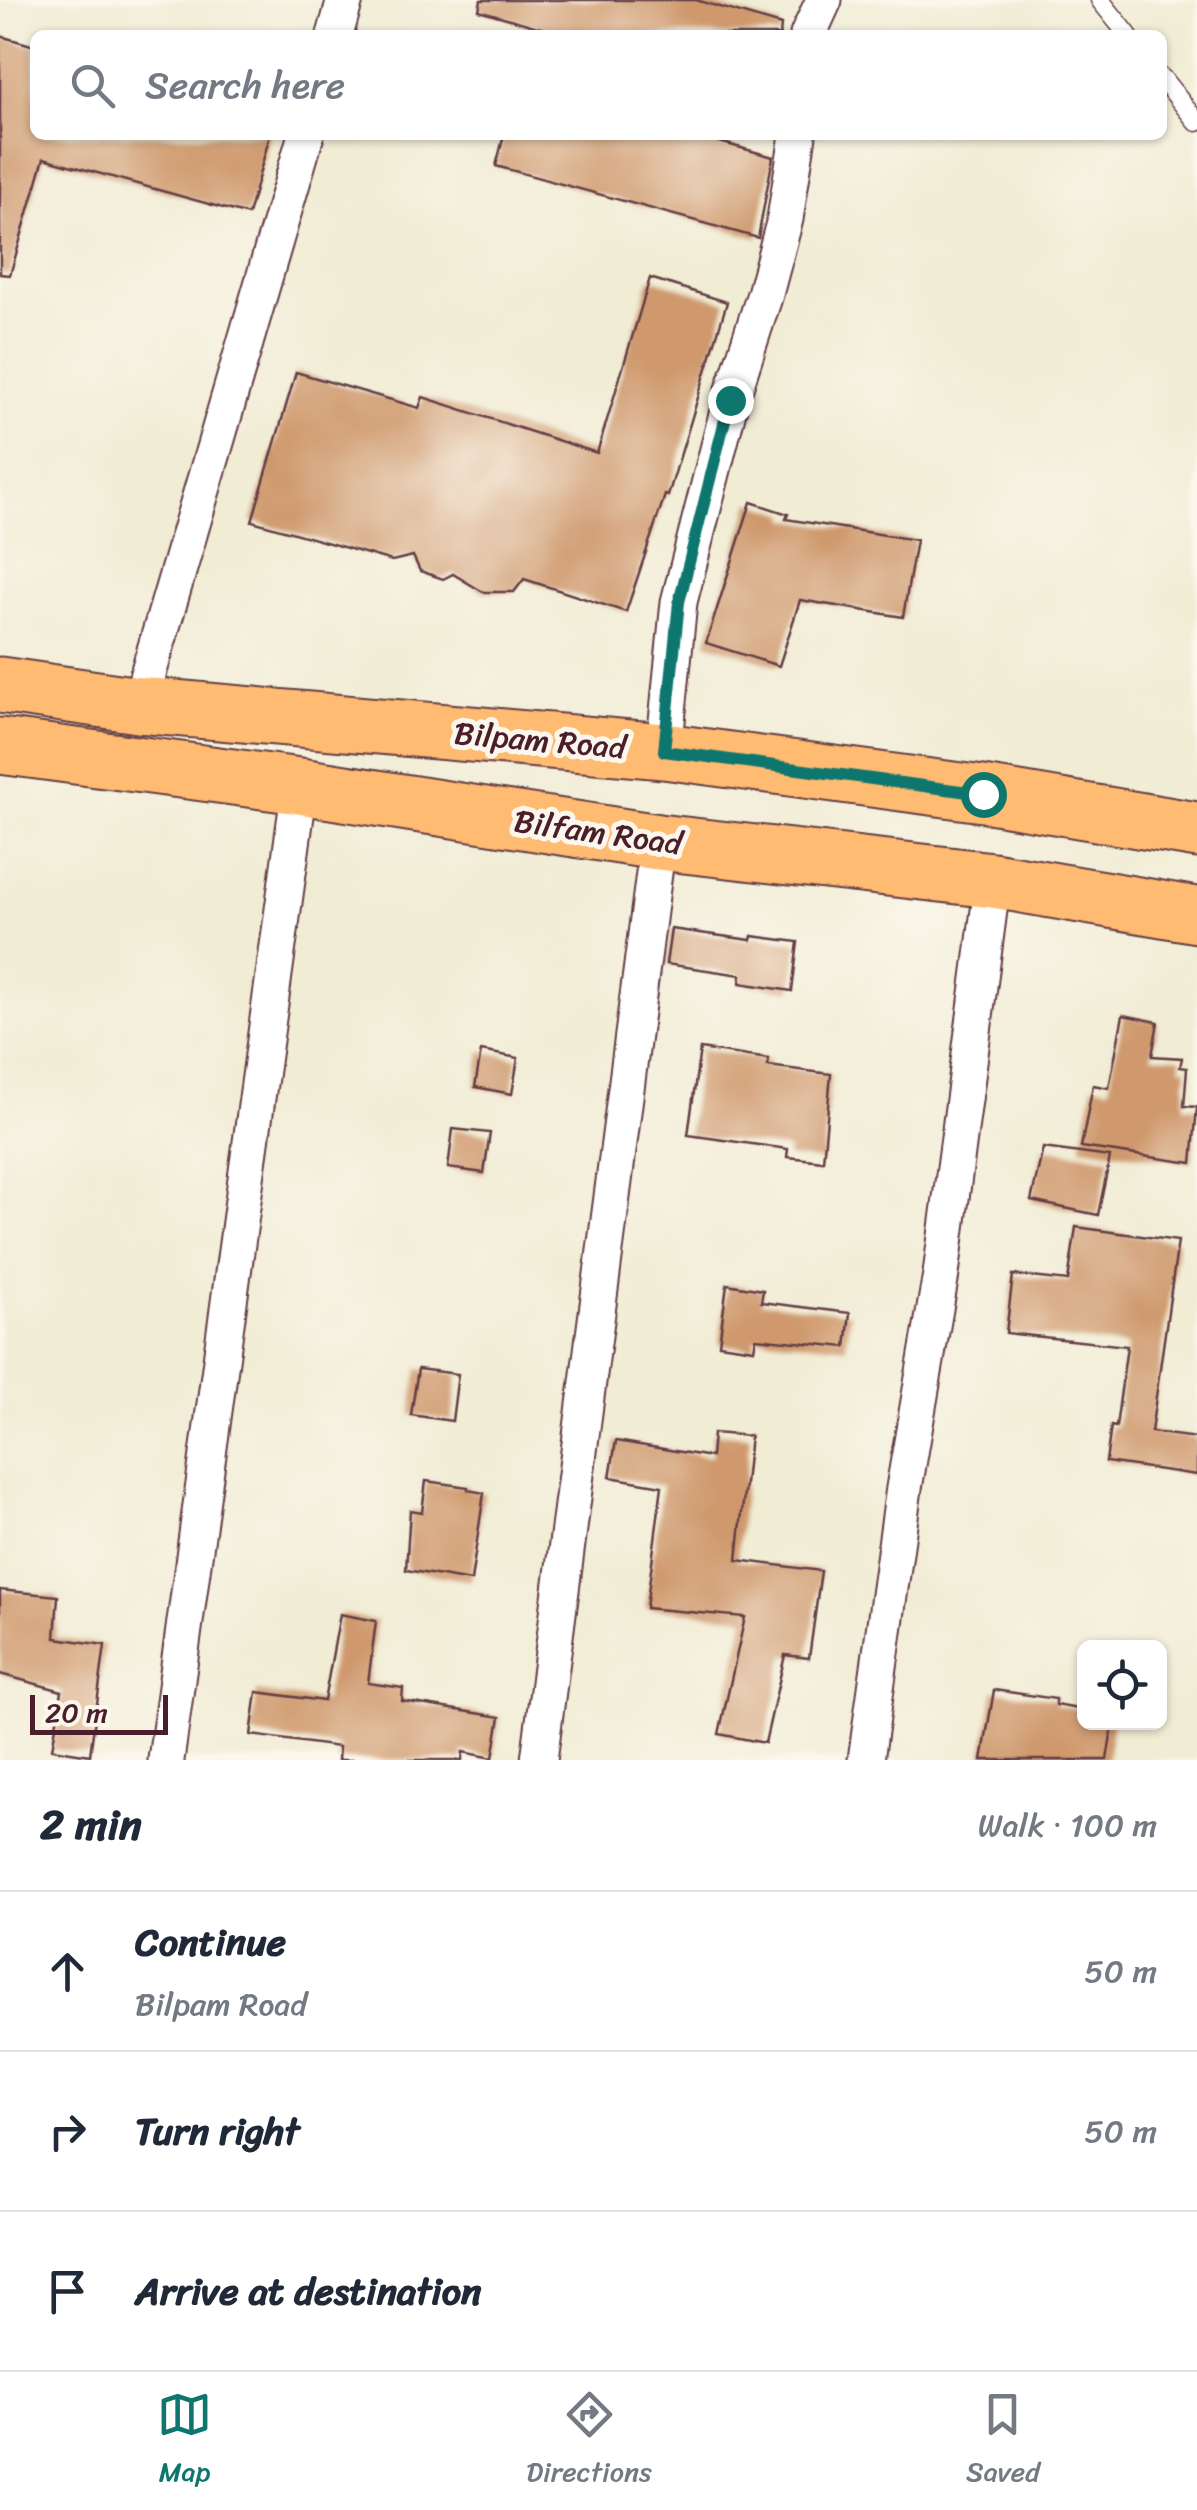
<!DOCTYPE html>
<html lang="en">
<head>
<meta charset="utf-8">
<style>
	:root { --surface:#fff; --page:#f6f6f7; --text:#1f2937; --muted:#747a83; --line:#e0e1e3; --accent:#0f766e }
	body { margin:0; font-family:Sriracha,sans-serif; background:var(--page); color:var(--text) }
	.controls { position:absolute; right:30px; bottom:30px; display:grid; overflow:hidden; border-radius:15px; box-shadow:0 2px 8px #0004 }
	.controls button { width:90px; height:90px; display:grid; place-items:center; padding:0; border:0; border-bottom:2px solid var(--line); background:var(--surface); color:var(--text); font:50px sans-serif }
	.scale { position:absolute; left:30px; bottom:25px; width:138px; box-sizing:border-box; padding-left:10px; border:5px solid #4a1f2b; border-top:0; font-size:28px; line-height:35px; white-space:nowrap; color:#4a1f2b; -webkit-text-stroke:8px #fbf7ec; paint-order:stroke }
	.stop { position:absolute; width:30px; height:30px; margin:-22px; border:8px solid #0f766e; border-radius:50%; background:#fff }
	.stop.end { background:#0f766e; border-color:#fff; box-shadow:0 2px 10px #0008 }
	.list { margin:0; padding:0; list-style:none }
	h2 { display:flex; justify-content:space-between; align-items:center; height:130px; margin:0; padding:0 40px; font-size:42px }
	h2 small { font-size:32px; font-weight:400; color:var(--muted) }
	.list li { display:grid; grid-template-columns:65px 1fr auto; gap:30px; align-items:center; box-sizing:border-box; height:160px; padding:0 40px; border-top:2px solid var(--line) }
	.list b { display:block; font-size:38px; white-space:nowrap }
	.list p { margin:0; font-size:32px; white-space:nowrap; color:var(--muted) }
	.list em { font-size:32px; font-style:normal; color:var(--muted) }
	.icon { flex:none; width:55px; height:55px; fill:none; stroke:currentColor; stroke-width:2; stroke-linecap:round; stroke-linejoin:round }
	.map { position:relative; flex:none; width:1197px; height:1760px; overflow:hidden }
	.search { position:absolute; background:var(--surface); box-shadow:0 2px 8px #0004; left:30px; right:30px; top:30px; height:110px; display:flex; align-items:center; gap:25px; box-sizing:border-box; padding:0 35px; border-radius:15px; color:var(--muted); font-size:38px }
	.sheet { height:610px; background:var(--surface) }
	nav { display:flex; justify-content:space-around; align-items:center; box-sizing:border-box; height:140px; border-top:2px solid var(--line); background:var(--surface); font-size:28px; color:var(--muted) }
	nav a { display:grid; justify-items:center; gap:5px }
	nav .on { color:var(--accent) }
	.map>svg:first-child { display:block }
	.building { fill:#cf996d }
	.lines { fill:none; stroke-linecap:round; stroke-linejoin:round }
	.service-casing { stroke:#633e44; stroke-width:21 }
	.minor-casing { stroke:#633e44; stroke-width:39 }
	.primary-casing { stroke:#633e44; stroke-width:59 }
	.service { stroke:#fff; stroke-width:18 }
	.minor { stroke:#fff; stroke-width:35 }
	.primary { stroke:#ffbb71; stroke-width:55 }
	.route { stroke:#0f766e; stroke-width:12 }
	.labels { text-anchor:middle; stroke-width:10; stroke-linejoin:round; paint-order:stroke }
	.street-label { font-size:32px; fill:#4a1f2b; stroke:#fbf7ec }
</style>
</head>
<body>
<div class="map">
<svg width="1197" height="1760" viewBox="0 0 1197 1760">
	<rect width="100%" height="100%" fill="#fbf7ec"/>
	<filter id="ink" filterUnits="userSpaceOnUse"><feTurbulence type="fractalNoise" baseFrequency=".01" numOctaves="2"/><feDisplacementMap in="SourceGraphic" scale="20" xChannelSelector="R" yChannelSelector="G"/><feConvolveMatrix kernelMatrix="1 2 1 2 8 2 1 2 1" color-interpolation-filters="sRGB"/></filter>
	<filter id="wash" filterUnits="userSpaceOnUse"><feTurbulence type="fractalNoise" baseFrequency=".0048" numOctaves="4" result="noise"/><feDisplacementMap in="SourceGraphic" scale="40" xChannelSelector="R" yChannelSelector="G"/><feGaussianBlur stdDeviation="2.25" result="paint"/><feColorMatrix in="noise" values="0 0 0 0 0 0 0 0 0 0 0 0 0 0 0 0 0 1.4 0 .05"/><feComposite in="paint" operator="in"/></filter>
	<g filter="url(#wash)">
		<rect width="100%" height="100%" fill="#f1ecd4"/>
		<g id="blocks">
			<!-- building -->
			<g class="building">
				<polygon points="481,0 696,0 781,25 780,35 565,35 479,10"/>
				<polygon points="0,36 35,46 35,135 270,135 248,215 44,158 10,275 0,274"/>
				<polygon points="504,135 695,135 773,157 758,238 496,166"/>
				<polygon points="650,278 727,302 668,496 665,495 626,612 524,579 514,592 483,592 453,574 443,579 420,571 413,556 392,561 252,521 296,372 419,408 423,397 597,453"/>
				<polygon points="751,502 788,514 786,519 916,540 903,617 800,600 779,666 706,643"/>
				<polygon points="671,929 751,940 752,936 798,942 792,991 740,983 741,975 666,964"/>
				<polygon points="1123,1015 1158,1022 1152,1056 1182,1058 1180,1067 1187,1068 1184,1106 1197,1107 1192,1163 1081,1147 1093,1085 1109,1088"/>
				<polygon points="700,1049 769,1059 768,1066 831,1074 823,1161 787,1157 788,1149 688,1135"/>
				<polygon points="481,1051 518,1058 512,1094 475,1087"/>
				<polygon points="453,1129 490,1133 484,1173 448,1168"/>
				<polygon points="1043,1148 1110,1157 1098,1215 1031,1201"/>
				<polygon points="1076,1227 1178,1241 1151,1432 1197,1438 1197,1475 1106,1462 1111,1426 1116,1427 1127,1346 1006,1333 1013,1275 1068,1281"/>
				<polygon points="727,1284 763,1290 761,1302 850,1313 846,1347 756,1338 754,1349 719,1344"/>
				<polygon points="418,1369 458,1374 452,1421 411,1415"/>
				<polygon points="713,1433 750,1436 737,1560 821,1571 809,1658 785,1655 765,1743 719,1734 745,1617 646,1608 662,1486 610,1477 616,1441 711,1457"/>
				<polygon points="426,1481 468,1487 468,1490 484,1493 471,1581 406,1570 410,1510 422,1512"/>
				<polygon points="0,1590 58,1596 55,1638 105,1645 90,1755 52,1749 62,1691 0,1674"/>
				<polygon points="340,1614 376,1621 368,1683 403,1688 402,1701 500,1717 493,1758 463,1752 462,1760 338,1760 339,1747 251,1735 257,1692 324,1701"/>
				<polygon points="994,1690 1056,1699 1056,1705 1084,1710 1084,1722 1113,1722 1107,1760 982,1760"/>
			</g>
		</g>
	</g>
	<g filter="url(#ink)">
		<use href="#blocks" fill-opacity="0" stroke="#633e44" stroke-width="2.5"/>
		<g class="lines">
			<!-- service casing -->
			<g class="service-casing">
				<g id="service">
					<polyline points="1100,0 1128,35"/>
					<polyline points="1162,78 1197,122"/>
				</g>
			</g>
			<!-- minor casing -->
			<g class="minor-casing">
				<g id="minor">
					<polyline points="335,35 345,0"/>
					<polyline points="808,35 824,0"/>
					<polyline points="139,705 306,135"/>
					<polyline points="664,751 679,602 731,399 765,294 785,219 798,135"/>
					<polyline points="166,1760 300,786"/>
					<polyline points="539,1760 658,842"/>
					<polyline points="866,1760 904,1488 941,1274 993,880"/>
				</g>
			</g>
			<!-- primary casing -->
			<g class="primary-casing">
				<g id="primary">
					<polyline points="0,685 139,705 664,751 983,794 1197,830"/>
					<polyline points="0,746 300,786 658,842 993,880 1197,915"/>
				</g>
			</g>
			<!-- service -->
			<use href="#service" class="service"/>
			<!-- minor -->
			<use href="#minor" class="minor"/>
			<!-- primary -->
			<use href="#primary" class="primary"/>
		</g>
	</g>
	<g class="lines" filter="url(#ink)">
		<!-- route -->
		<polyline class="route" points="730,400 679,602 664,751 983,794"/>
	</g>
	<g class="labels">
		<!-- street labels -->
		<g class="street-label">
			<text transform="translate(540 740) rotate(5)" y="11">Bilpam Road</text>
			<text transform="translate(598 832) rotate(8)" y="11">Bilfam Road</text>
		</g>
	</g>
</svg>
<div class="controls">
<button><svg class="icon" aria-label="locate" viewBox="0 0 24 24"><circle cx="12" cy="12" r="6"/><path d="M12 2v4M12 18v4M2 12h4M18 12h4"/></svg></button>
</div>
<div class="scale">20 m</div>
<div class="stop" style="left:983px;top:794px"></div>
<div class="stop end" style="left:730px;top:400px"></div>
<div class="search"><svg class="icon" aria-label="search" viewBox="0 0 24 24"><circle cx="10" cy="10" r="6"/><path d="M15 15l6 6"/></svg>Search here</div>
</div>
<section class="sheet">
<h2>2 min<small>Walk · 100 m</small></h2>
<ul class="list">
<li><svg class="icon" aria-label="ahead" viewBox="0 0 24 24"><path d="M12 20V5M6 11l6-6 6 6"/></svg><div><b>Continue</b><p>Bilpam Road</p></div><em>50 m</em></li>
<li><svg class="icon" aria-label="right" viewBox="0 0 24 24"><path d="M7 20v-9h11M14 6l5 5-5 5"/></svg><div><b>Turn right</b></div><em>50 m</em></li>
<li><svg class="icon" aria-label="arrive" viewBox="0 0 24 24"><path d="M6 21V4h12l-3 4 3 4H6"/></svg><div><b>Arrive at destination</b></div></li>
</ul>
</section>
<nav>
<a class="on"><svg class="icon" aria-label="map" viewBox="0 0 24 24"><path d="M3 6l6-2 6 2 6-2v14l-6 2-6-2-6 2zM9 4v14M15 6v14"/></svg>Map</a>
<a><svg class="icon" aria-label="directions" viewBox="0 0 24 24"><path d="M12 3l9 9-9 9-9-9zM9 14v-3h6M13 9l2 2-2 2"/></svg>Directions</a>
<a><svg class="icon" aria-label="saved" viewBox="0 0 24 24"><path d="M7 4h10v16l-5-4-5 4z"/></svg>Saved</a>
</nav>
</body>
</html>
